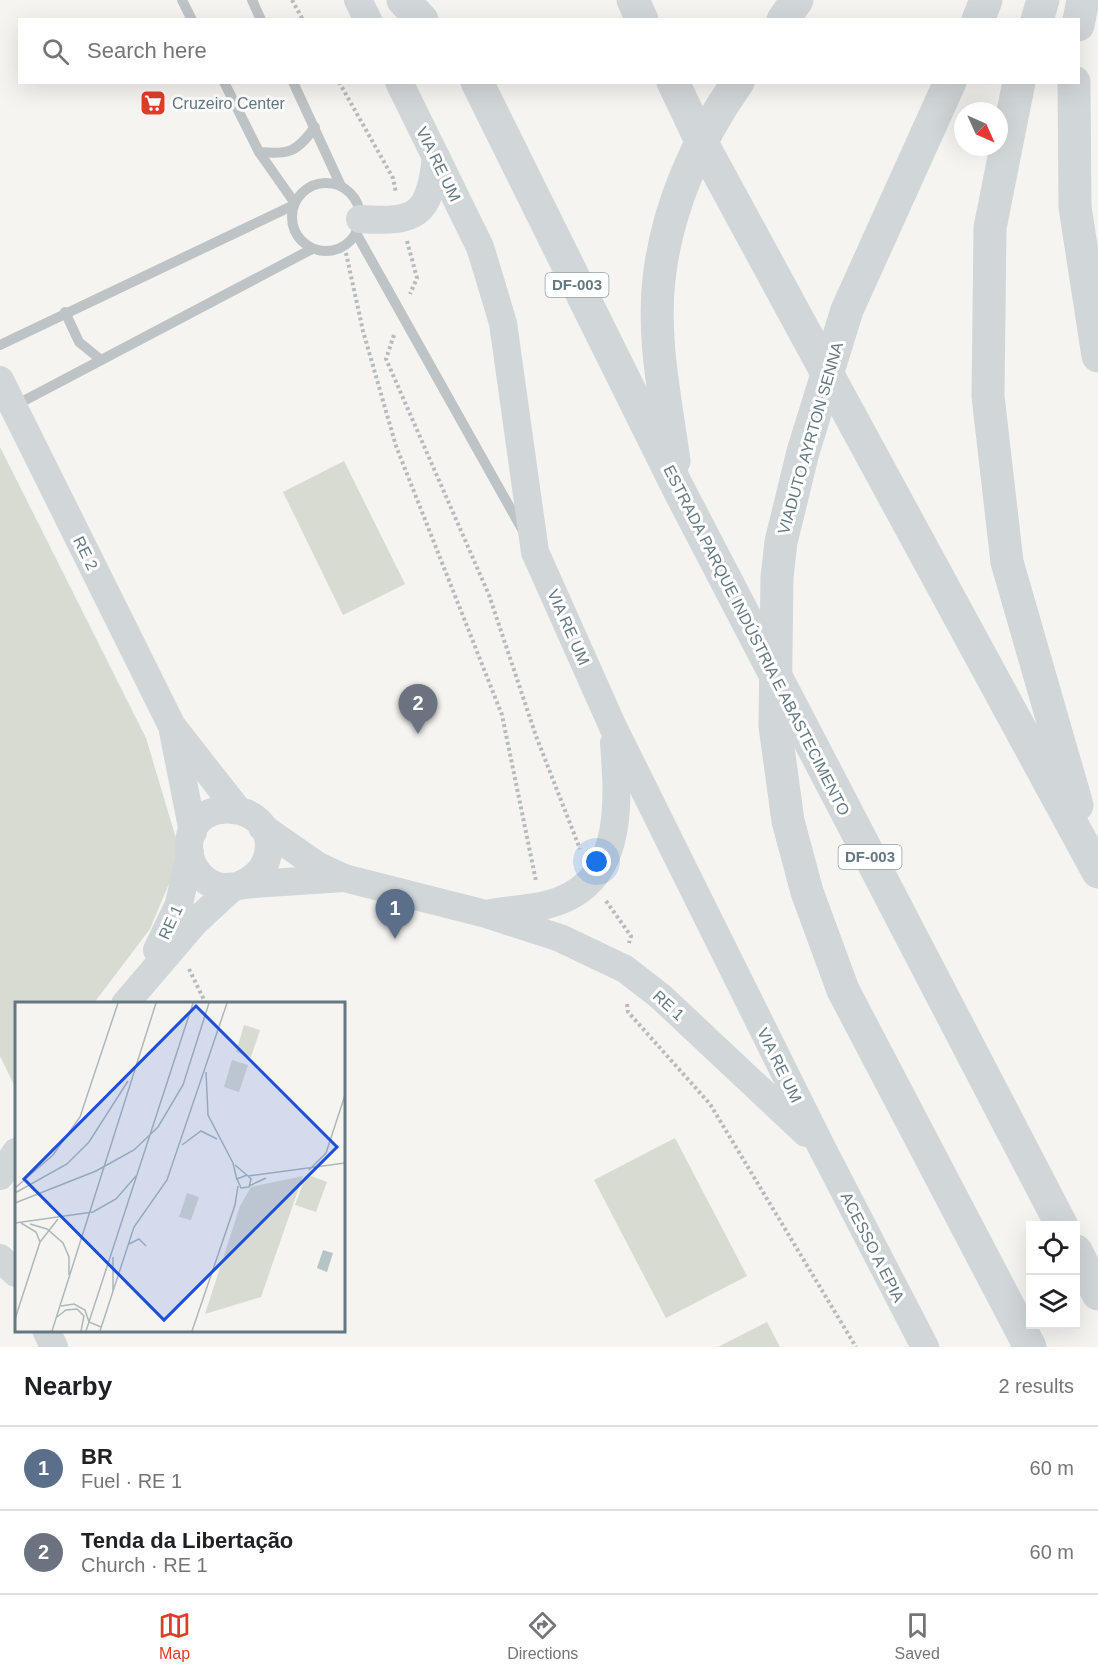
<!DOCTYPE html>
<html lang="en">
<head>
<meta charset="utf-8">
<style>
	:root { --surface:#fff; --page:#f6f6f6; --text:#202124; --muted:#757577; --line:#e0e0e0; --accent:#de3e28 }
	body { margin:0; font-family:Helvetica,sans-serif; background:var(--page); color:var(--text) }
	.controls { position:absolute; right:18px; bottom:18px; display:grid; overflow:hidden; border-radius:0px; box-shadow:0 6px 24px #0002 }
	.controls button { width:54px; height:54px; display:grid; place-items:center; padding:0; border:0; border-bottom:2px solid var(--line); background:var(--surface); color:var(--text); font:30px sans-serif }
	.compass { position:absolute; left:954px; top:102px; width:54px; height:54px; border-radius:50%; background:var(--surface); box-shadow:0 6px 24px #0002; rotate:135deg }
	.you { position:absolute; left:597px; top:862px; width:21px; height:21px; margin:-15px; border:4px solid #fff; border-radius:50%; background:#1a73e8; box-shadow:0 0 0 9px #1a73e833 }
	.badge { display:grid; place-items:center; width:39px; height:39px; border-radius:50%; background:var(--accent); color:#fff; font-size:20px; font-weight:700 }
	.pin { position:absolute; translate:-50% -50px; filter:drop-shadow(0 2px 3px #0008) }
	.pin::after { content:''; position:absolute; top:32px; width:21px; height:18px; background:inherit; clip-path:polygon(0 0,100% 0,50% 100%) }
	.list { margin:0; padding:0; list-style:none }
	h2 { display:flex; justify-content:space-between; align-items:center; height:78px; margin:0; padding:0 24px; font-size:26px }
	h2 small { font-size:20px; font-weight:400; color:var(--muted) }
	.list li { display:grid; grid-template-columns:39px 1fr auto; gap:18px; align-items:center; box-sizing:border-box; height:84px; padding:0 24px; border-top:2px solid var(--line) }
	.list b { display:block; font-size:22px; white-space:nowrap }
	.list p { margin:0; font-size:20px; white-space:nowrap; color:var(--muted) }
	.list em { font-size:20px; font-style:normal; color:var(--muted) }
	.icon { flex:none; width:33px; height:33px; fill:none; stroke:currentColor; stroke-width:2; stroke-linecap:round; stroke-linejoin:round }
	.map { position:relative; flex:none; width:1098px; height:1347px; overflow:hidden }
	.search { position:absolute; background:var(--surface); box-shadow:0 6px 24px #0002; left:18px; right:18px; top:18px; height:66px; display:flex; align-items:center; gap:15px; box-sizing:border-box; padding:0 21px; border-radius:0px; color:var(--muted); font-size:22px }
	.sheet { height:246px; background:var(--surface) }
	nav { display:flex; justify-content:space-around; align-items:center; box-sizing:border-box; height:84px; border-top:2px solid var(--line); background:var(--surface); font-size:16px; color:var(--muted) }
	nav a { display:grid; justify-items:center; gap:3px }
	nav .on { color:var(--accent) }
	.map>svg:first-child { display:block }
	.green { fill:#d7dbd2 }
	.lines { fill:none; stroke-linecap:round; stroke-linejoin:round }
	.path { stroke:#b8bbbd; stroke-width:4; stroke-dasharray:3 3; stroke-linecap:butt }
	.lane { stroke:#bec3c5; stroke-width:10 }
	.secondary { stroke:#d1d6d9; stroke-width:28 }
	.highway { stroke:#d1d6d9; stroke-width:33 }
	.labels { text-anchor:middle; stroke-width:6; stroke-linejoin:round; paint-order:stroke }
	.shield { fill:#fff; stroke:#92a0a7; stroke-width:1.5 }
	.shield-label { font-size:15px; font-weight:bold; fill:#647881 }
	.poi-label { font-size:16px; fill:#647881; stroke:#fff; text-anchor:start }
	.street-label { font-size:16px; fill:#647881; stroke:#fff }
	.inset-road { fill:none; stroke:#aeb7ba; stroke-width:1.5 }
	.view { fill:#1d4ed8; fill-opacity:0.15; stroke:#1d4ed8; stroke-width:3 }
	.inset-edge { fill:none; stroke:#647881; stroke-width:3 }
</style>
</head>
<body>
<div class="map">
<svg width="1098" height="1347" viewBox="0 0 1098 1347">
	<rect width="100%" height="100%" fill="#f5f4f1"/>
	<!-- green -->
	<g class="green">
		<polygon points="0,447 146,738 181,855 150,929 94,1003 16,1004 16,1089 0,1056"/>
		<polygon points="344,461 405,584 343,615 283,492"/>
		<polygon points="675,1138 747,1276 666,1318 594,1180"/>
		<polygon points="767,1322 780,1347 718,1347"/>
	</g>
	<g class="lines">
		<!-- path -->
		<g class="path">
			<polyline points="292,0 303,20"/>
			<polyline points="339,82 393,178 396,193"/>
			<polyline points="407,241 417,278 410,294"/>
			<polyline points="346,253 363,331 396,446 502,715 536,881"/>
			<polyline points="394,335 386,359 489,595 536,736 580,849"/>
			<polyline points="606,901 631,936 629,943"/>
			<polyline points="189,969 206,1004"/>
			<polyline points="627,1004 628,1012 710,1104 856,1347"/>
		</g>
		<!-- lane -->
		<g class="lane">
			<polyline points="182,0 192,20"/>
			<polyline points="252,0 261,20"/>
			<polyline points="224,82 259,152 294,202"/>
			<polyline points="293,82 341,186"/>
			<path d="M259,152C289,155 297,152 315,127"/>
			<circle cx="326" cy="217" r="34"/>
			<polyline points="356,233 522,529"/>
			<polyline points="65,312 79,342 101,360"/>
			<polyline points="0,345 294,205"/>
			<polyline points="14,406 312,249"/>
		</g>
		<!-- secondary -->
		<g class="secondary">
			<polyline points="358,0 368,20"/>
			<polyline points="399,82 480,247 491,283 503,323 535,552 613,727 821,1146 925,1347"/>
			<path d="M360,219C417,223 430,215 436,157"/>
			<polyline points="0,380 172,726 237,809"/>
			<polyline points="173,731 193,832"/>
			<polyline points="262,827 318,866 344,878 486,914 560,938 625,969 660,996 806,1133"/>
			<path d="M240,885C252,880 261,873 266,861C288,799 178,788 190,856C193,870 204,882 217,886C228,889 241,885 253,884C283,882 313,880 344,878"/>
			<path d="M491,913C509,910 528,909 546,905C624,886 619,807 614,743"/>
			<polyline points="157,950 179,904 190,853"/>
			<polyline points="125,1004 195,922 233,887"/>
			<polyline points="0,1176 16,1152"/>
			<polyline points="0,1258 16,1273"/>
			<polyline points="46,1330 54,1347"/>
		</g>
		<!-- highway -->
		<g class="highway">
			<polyline points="403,0 422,20"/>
			<polyline points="633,0 642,20"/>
			<polyline points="783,20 797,0"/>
			<polyline points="978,20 986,0"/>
			<polyline points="1037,20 1043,0"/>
			<polyline points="1078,25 1083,0"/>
			<polyline points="477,82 678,488 1062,1226"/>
			<polyline points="673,82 701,141 1098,872"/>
			<polyline points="950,82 847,310 803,452 781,542 777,577 775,726 788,821 807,892 843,990 1030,1347"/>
			<polyline points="1019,82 990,228 988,396 1007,562 1077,805"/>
			<polyline points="1074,82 1075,207 1098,356"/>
			<path d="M674,461C666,402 652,339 659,279C667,208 697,140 738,82"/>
			<polyline points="1076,1251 1098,1294"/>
		</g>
	</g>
	<!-- icons -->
	<defs>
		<g id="supermarket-square" transform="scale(1.35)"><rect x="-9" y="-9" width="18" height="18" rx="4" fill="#de3e28" stroke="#fff"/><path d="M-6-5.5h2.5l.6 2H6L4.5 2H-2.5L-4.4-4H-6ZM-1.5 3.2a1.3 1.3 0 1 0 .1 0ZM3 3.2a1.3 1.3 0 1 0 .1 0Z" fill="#fff"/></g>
	</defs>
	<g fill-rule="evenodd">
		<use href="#supermarket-square" x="153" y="103"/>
	</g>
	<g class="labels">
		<!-- shield labels -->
		<g class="shield">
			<rect x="545.5" y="273" width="63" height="24" rx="4.5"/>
			<rect x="838.5" y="845" width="63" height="24" rx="4.5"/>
		</g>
		<g class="shield-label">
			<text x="577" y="290">DF-003</text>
			<text x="870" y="862">DF-003</text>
		</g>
		<!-- poi labels -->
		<g class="poi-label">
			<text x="172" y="109">Cruzeiro Center</text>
		</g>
		<!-- street labels -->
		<g class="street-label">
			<text transform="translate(439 164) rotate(64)" y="6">VIA RE UM</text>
			<text transform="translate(810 438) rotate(-74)" y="6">VIADUTO AYRTON SENNA</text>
			<text transform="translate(86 553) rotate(64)" y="6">RE 2</text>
			<text transform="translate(569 627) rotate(66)" y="6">VIA RE UM</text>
			<text transform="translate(757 640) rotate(63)" y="6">ESTRADA PARQUE INDÚSTRIA E ABASTECIMENTO</text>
			<text transform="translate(170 922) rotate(-65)" y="6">RE 1</text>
			<text transform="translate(669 1005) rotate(42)" y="6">RE 1</text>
			<text transform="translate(780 1065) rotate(64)" y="6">VIA RE UM</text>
			<text transform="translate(873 1247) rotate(63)" y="6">ACESSO A EPIA</text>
		</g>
	</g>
	<!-- overview -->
	<g transform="translate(15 1002)">
		<rect width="330" height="330" fill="#f5f4f1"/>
		<path d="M229,23L245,28L236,55L221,50ZM217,58L233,63L224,90L209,85ZM288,174L246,295L190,312L225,204L236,185ZM296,174L312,180L301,210L280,203L290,176ZM172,191L184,195L176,218L164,215Z" fill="#d7dbd2"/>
		<path d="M308,248L318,251L312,270L302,266Z" fill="#b6c4c6"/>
		<path class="inset-road" d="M191,70L193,113L218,161L222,178M167,143L186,129L202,137M220,163L233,174L236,177L234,185L226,186L222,177L232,173M294,168L311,151L330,93M233,174L330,161M234,184L251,176M0,186L38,153L65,115L103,1M0,191L52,162L74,140L113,79M0,201L81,169L119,148L143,125L168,83L194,1M0,221L78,210L101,197L121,174M15,222L32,227L48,241L54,255V273M25,240L43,217M114,242L124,237L131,244M98,255V289M46,304L59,302L70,308L74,320L86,325M42,315L51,308L62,307L69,314L66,329M0,317L25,240L21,230L6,221M37,329L141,1M71,329L178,1M85,329L119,225L152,178L212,1M177,329L220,203L223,184"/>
		<path class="view" d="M181,4L322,145L149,318L9,177Z"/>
		<rect width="330" height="330" class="inset-edge"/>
	</g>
</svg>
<div class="controls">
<button><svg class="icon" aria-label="locate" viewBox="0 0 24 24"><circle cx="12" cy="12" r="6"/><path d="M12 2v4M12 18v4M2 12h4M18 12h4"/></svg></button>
<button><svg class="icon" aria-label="layers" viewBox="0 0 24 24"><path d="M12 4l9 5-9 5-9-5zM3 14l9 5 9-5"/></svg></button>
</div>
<svg class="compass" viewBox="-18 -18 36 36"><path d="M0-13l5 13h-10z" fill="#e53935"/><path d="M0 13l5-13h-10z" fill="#757577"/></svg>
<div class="you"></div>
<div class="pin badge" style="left:395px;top:939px;background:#5c6f8a">1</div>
<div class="pin badge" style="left:418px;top:734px;background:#6b7280">2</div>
<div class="search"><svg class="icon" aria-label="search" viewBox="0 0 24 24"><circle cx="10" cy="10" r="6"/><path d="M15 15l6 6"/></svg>Search here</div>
</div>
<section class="sheet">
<h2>Nearby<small>2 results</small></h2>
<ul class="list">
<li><span class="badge" style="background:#5c6f8a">1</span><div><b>BR</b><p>Fuel · RE 1</p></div><em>60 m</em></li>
<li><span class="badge" style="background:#6b7280">2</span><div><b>Tenda da Libertação</b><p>Church · RE 1</p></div><em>60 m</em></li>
</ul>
</section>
<nav>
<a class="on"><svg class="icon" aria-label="map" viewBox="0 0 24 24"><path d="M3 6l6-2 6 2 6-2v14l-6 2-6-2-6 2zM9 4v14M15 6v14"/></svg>Map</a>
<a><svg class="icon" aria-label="directions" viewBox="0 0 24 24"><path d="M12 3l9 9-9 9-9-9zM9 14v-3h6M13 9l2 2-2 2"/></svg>Directions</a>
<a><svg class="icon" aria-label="saved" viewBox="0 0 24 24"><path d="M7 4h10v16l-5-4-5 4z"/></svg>Saved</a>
</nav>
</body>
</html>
